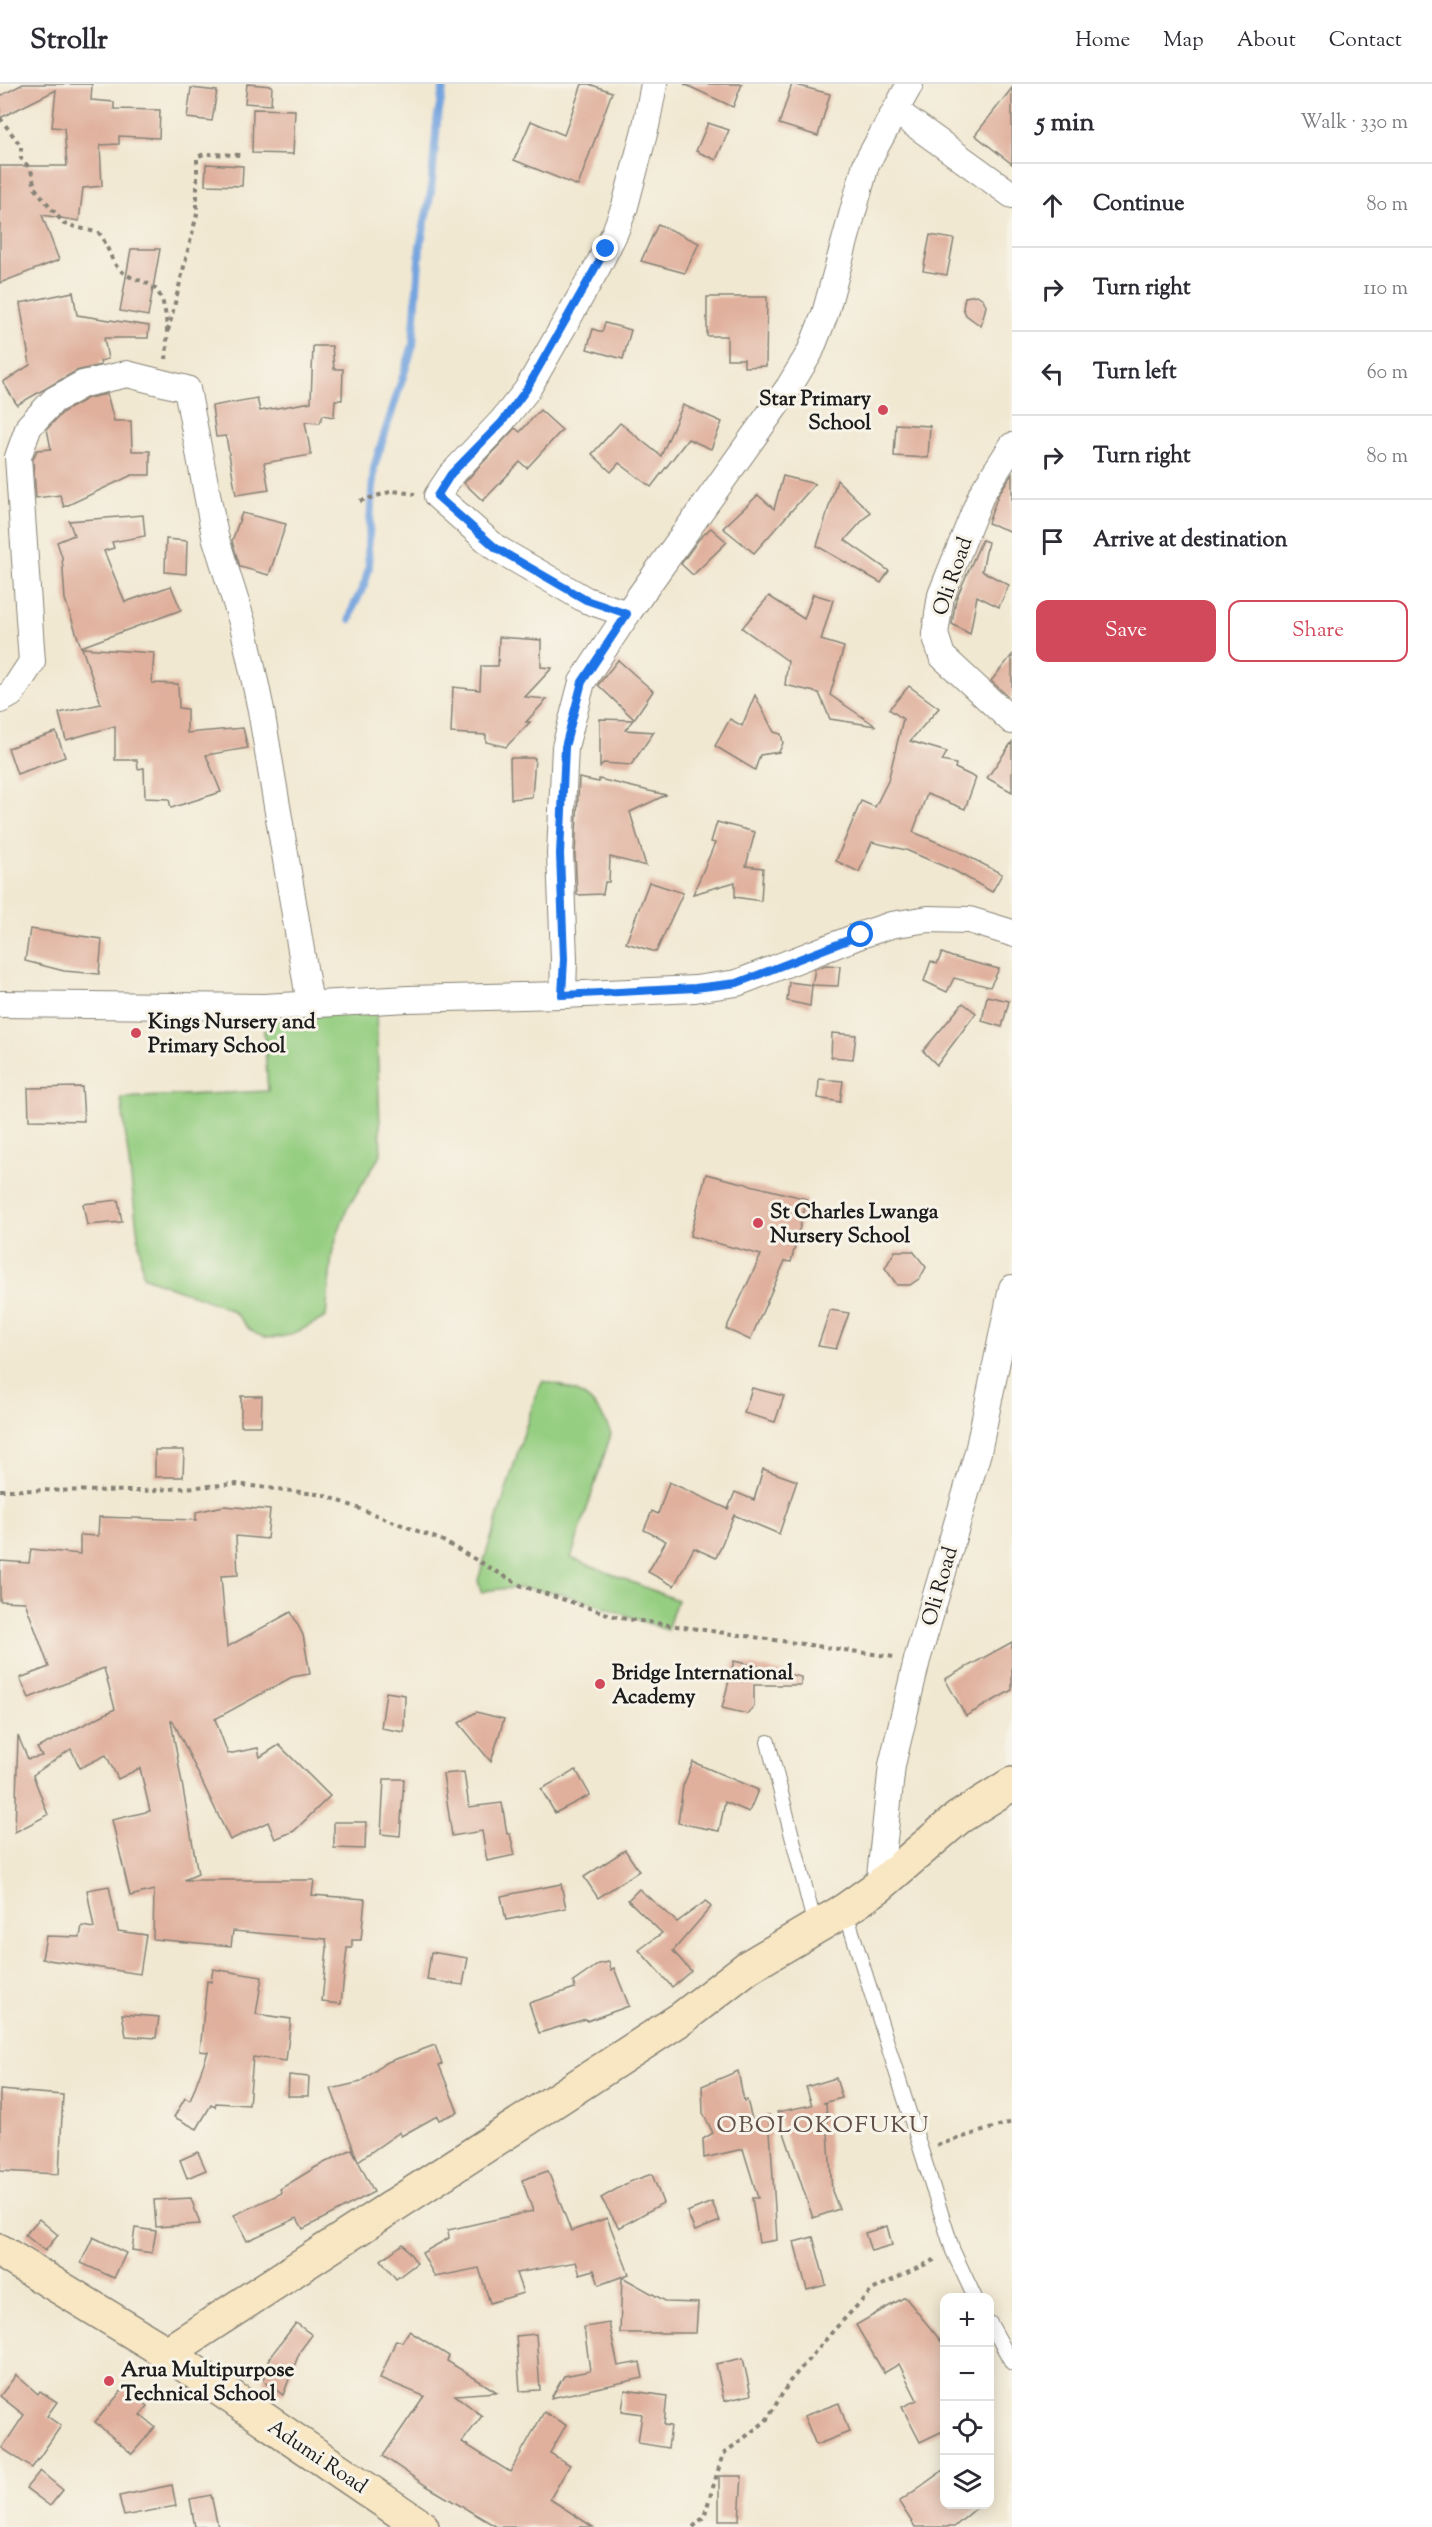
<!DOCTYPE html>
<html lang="en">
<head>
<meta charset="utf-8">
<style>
	:root { --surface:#fff; --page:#f7f7f7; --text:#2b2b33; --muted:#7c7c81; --line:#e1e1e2; --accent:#d1495b }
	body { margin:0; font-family:"Sorts Mill Goudy",serif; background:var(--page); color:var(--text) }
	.controls { position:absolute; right:18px; bottom:18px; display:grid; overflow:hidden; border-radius:12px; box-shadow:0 3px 15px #0003 }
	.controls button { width:54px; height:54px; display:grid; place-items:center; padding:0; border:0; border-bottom:2px solid var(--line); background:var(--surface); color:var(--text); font:30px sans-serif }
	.stop { position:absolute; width:18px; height:18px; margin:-14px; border:4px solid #1a73e8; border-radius:50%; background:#fff }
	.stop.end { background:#1a73e8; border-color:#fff; box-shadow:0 2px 6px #0008 }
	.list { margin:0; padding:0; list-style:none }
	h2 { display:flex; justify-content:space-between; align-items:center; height:78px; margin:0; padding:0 24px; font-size:26px }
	h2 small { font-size:20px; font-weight:400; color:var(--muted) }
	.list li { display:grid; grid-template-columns:39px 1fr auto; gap:18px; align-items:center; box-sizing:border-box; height:84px; padding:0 24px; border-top:2px solid var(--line) }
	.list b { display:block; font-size:22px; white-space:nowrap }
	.list em { font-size:20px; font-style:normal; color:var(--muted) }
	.actions { display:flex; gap:12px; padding:18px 24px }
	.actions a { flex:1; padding:14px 0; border:2px solid var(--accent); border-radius:12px; text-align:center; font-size:21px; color:var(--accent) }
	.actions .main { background:var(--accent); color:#fff }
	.icon { flex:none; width:33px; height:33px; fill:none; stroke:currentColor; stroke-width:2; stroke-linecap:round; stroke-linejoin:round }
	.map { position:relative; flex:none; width:1012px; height:2443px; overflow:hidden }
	header { display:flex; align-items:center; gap:36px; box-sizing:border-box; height:84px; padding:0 30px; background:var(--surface); border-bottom:2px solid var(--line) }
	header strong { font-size:28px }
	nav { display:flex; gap:33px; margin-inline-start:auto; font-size:21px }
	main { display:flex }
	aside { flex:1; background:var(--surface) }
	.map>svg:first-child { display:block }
	.green { fill:#95ce81; stroke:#58754e; stroke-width:1.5 }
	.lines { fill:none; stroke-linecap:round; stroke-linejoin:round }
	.stream { stroke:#75a4de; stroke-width:8 }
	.building { fill:#e0b09d }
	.lane-casing { stroke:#868276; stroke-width:16 }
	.street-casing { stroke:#868276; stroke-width:28 }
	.secondary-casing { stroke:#868276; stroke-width:36 }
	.path { stroke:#868276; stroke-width:4; stroke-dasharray:4.5 4.5; stroke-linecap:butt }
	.lane { stroke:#fff; stroke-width:14 }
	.street { stroke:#fff; stroke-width:26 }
	.secondary { stroke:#f9e7c3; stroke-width:33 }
	.route { stroke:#1a73e8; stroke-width:8 }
	.poi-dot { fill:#d1495b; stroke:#f7f3e8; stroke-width:2 }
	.labels { text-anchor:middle; stroke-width:6; stroke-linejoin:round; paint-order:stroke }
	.poi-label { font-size:21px; font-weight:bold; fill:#1c1c1c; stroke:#f7f3e8; text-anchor:start }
	.street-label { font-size:21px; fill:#1c1c1c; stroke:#f7f3e8 }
	.quarter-label { font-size:24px; letter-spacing:1.5px; fill:#615049; stroke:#f7f3e8 }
</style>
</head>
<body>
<header>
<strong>Strollr</strong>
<nav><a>Home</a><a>Map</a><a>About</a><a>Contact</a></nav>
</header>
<main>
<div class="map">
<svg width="1012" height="2443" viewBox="0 0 1012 2443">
	<rect width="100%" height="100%" fill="#f7f3e8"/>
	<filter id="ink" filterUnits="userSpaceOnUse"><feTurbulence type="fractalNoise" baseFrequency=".0167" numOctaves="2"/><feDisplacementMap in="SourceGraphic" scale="12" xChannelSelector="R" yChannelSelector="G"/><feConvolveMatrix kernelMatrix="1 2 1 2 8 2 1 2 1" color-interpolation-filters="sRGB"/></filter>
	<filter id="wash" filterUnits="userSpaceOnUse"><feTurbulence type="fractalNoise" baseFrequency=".008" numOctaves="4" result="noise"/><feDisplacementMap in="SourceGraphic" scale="24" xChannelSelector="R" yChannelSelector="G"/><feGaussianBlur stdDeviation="1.35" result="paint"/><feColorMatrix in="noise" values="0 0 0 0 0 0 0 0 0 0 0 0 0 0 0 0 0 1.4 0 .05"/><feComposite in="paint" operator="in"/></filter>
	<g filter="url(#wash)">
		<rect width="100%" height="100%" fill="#f1e8d1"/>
		<!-- green -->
		<g class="green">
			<path d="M376,927L381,1070L347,1125L338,1149L332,1170L326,1233C306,1243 276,1264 253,1248C244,1242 240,1231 230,1226C202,1213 171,1204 143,1192L121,1014L268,1007L263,935Z"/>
			<path d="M543,1297C580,1305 597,1315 611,1350L571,1474L677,1516L667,1546C607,1526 546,1493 481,1508L478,1496L536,1310Z"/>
		</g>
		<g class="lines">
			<!-- stream -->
			<polyline class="stream" points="350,535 353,524 365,499 369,483 368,464 374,383 413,261 420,162 431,108 437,37 444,0"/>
		</g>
		<g id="blocks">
			<!-- building -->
			<g class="building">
				<polygon points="23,0 92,0 91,16 114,18 114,25 160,26 159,54 119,52 119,60 100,61 102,102 83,104 79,137 42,131 59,176 0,199 0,82 67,82 64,44 52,43 56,6 0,34 0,12"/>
				<polygon points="247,0 272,2 271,21 245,19"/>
				<polygon points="582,0 589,0 612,8 578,102 514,76 531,37 564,51"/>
				<polygon points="684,0 742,0 733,23"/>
				<polygon points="792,0 830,10 818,52 779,40"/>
				<polygon points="191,4 217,7 212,37 187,34"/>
				<polygon points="1012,4 1012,80 975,51"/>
				<polygon points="253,25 295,26 293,70 252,69"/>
				<polygon points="708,39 729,46 716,76 696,67"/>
				<polygon points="206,80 243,82 242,102 205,101"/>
				<polygon points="658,140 699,159 685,189 641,177"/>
				<polygon points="930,151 954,155 947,191 923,187"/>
				<polygon points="131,165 160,165 148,232 120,227"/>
				<polygon points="73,208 77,231 149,242 148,254 104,254 108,275 100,277 101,281 76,287 17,321 3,298 30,281 20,219"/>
				<polygon points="977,211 983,215 986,222 981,242 966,231 963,224 965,213"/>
				<polygon points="707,213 767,213 766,282 744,283 744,275 727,275 727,252 707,252"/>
				<polygon points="605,239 631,246 623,275 587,265 593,245 602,248"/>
				<polygon points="313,262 332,262 334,285 343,285 342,316 335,316 334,333 323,331 320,339 305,338 311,371 264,379 269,406 236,411 226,352 216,353 212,322 257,314 260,327 311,318"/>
				<polygon points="107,310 114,337 131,337 132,367 150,367 150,391 132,391 64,423 60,411 36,414 33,375 37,366 51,365 47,345 63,328 88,314"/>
				<polygon points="683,321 722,338 711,365 688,355 651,403 619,379 611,388 592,370 620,339 661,372"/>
				<polygon points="540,326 562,346 527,384 520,378 483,417 464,399 515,344 520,348"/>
				<polygon points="896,340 930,342 928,374 894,372"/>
				<polygon points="1012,390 1012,448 988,439 998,411"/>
				<polygon points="783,392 815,400 754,469 723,444 758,411 774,425"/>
				<polygon points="837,396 870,428 845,456 889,487 881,499 817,462"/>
				<polygon points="242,429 286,440 269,491 240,483 232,457"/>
				<polygon points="143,431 145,452 112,458 114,464 104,467 125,518 171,502 181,526 81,563 65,515 62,473 57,458 74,451 69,437"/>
				<polygon points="711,444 727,458 693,491 681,480 699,455"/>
				<polygon points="166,455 187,457 186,490 165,488"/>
				<polygon points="982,456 988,458 982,487 1009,501 999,523 977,512 970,550 952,540 956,515"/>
				<polygon points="813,510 833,516 821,556 844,563 830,611 876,642 830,635 819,609 785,601 788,577 742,544 769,512 804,535"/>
				<polygon points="499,553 541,556 541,583 552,584 525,613 547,615 526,638 530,638 506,663 486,658 486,651 451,649 453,603 480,606 481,582 498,582"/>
				<polygon points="82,564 154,569 152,599 178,600 179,624 187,625 187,649 243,644 248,664 206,671 221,708 171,724 169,715 145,714 144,684 138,685 137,676 115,676 115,642 66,656 59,629 101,620"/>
				<polygon points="1012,571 1012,616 991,597"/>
				<polygon points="618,576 653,607 634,635 598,601"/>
				<polygon points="909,602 939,624 910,657 947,668 942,677 956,680 955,684 976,694 965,725 927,710 913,748 954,765 1002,790 992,808 955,787 906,766 872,758 859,788 836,777 861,717 875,723 888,697 903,635 889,625"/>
				<polygon points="755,611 774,648 781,650 783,659 779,668 760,671 755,686 715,662 730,635 742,642"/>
				<polygon points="600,635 633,636 625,646 654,648 631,681 603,679 600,683"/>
				<polygon points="56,648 65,673 17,690 8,664"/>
				<polygon points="1012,658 1012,708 987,694"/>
				<polygon points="510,674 535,674 532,713 511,715"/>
				<polygon points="579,694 599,698 599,695 666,711 630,728 646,782 610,773 609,798 605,798 603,810 577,811 575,770"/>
				<polygon points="717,738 755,748 746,782 763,784 761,817 735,813 735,798 693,810 715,759 711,758"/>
				<polygon points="649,798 683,809 656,868 626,859"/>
				<polygon points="30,845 102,855 99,890 64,887 25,877"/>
				<polygon points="942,869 952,873 999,885 990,903 954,894 947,908 924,897 931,877 937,880"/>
				<polygon points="826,881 840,882 838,902 812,901 815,885"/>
				<polygon points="789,898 812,901 810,922 787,917"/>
				<polygon points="987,912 1009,917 1002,943 982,937"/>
				<polygon points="963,919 976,929 937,981 923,967"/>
				<polygon points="832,949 856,951 853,975 831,973"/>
				<polygon points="819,995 843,997 840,1018 818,1014"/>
				<polygon points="82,1003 84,1037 29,1036 28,1004"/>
				<polygon points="706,1090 807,1115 791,1178 785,1177 750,1256 726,1245 761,1171 690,1152"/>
				<polygon points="118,1116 122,1138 87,1141 83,1120"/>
				<polygon points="895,1167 913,1167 926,1183 920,1194 910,1201 897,1201 885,1184"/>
				<polygon points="830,1226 849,1229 836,1265 818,1262"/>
				<polygon points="752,1304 784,1312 775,1338 744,1329"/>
				<polygon points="241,1312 262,1312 261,1342 241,1342"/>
				<polygon points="155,1366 184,1366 183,1393 155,1393"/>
				<polygon points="763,1385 797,1397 779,1450 734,1431 716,1474 694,1464 674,1502 648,1488 666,1457 644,1446 652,1427 658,1430 669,1398 728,1425 735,1408 754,1416"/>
				<polygon points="224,1422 270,1426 267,1455 236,1452 238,1491 221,1492 227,1563 291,1528 303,1551 310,1590 292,1593 215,1635 228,1670 258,1664 260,1673 279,1661 330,1712 294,1747 275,1755 268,1738 230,1756 173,1637 171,1637 198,1790 184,1796 314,1796 312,1811 365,1815 361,1856 352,1856 352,1864 347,1864 341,1920 322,1918 327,1864 326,1855 233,1847 231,1862 153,1855 154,1806 130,1812 112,1736 150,1727 140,1684 118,1695 106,1671 80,1684 71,1665 33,1691 48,1731 15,1748 18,1652 28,1675 42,1672 37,1664 115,1625 104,1584 29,1614 20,1594 49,1583 25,1518 0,1517 0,1477 29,1479 31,1465 80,1470 80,1451 98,1452 99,1433 196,1436 196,1428"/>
				<polygon points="1012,1558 1012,1606 966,1632 945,1595"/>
				<polygon points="734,1577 801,1593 801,1601 754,1601 754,1622 747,1630 722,1624"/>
				<polygon points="386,1608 405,1611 404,1648 381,1644"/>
				<polygon points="476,1628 504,1635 491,1678 459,1639"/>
				<polygon points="693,1678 758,1706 749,1728 725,1718 719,1747 678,1739 683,1702"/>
				<polygon points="576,1686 590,1711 555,1729 541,1705"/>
				<polygon points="464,1688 469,1723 502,1719 507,1750 510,1750 515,1771 487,1777 482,1747 452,1752 443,1690"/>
				<polygon points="384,1695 404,1695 400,1752 381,1750"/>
				<polygon points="334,1738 366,1738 365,1765 334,1764"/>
				<polygon points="625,1766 639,1787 598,1814 584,1793"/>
				<polygon points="561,1800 566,1824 506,1836 501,1812"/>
				<polygon points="109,1802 118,1847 146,1851 140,1890 42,1875 46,1852 80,1853 82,1842 94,1844 87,1806"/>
				<polygon points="639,1805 677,1838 706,1817 711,1823 673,1867 691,1887 672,1903 639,1866 662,1849 628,1816"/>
				<polygon points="431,1868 468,1874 463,1901 427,1896"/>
				<polygon points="609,1878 611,1886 614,1884 629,1922 587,1937 586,1935 539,1949 529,1919 575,1904 573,1898 599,1880"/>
				<polygon points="213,1885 262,1893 256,1930 291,1935 286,1977 253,1973 249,2021 216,2019 215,2023 211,2021 197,2045 174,2033 185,2014 190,2017 208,1968 200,1967 207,1897 211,1898"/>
				<polygon points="122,1930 159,1933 156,1954 126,1952"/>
				<polygon points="435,1961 442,1980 439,1981 458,2028 439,2036 437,2032 401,2052 400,2048 358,2077 331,2005 361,1998 385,1979"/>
				<polygon points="738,1987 744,2017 747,2016 752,2035 769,2031 777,2156 759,2159 752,2114 758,2114 743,2065 704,2074 703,2055 713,2049 703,2029 702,2002"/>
				<polygon points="289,1991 309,1993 308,2012 288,2012"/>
				<polygon points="836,1994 842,2014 823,2019 826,2019 832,2107 839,2125 813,2134 777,2028 812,2021 806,2003"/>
				<polygon points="0,2006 63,2011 59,2090 0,2087"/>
				<polygon points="352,2065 374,2108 303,2145 297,2134 247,2157 234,2131 282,2109 280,2105 316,2083"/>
				<polygon points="198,2068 206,2086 187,2094 180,2076"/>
				<polygon points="548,2087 571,2147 607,2134 629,2190 599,2201 594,2186 580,2190 576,2178 516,2189 523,2209 490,2219 479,2184 435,2193 422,2169 449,2154 448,2146 533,2127 522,2096"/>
				<polygon points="652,2090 663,2119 619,2144 601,2114 629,2098"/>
				<polygon points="191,2114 200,2140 156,2143 154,2116"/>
				<polygon points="712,2118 720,2137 695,2147 687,2128"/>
				<polygon points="39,2135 58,2151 45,2167 25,2151"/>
				<polygon points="887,2142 892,2161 871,2167 865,2149"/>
				<polygon points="135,2144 156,2147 152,2169 132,2166"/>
				<polygon points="93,2153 126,2169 114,2194 81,2179"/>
				<polygon points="813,2153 826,2201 807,2206 794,2158"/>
				<polygon points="403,2160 417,2179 396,2195 381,2176"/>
				<polygon points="622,2193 667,2218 698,2219 696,2249 620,2249"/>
				<polygon points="905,2213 945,2262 945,2346 920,2358 902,2323 917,2316 899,2280 884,2289 856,2241"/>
				<polygon points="296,2239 312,2251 300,2267 283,2311 264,2297 269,2274"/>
				<polygon points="609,2239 618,2282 640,2278 643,2294 551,2314 564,2292 590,2287 584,2243"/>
				<polygon points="409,2247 449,2272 447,2277 497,2308 455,2311 482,2332 462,2358 510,2388 544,2328 566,2341 550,2369 570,2381 550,2415 593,2443 497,2443 425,2401 383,2372 424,2312 380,2294 396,2256 402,2258"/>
				<polygon points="536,2250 540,2306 520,2307 516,2252"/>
				<polygon points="743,2274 751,2311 724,2317 716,2280"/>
				<polygon points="16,2291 38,2310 40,2307 57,2318 47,2332 61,2342 32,2384 2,2364 24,2331 0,2312"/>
				<polygon points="125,2303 148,2322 140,2331 155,2343 132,2370 95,2338"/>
				<polygon points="625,2306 667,2312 664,2341 671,2342 668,2364 638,2359 642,2330 622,2327"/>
				<polygon points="839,2319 849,2348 816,2361 804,2332"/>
				<polygon points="945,2385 945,2421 980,2421 954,2443 915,2443 899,2418"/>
				<polygon points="40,2387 63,2406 50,2422 26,2404"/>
				<polygon points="719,2392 742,2392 739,2436 719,2436"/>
				<polygon points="172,2401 176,2422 124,2432 119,2412"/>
				<polygon points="211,2411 218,2443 195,2443 190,2415"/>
			</g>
		</g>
	</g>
	<g filter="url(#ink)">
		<use href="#blocks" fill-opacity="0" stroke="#868276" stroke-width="1.5"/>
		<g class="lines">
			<!-- lane casing -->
			<g class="lane-casing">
				<g id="lane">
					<polyline points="768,1658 815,1842"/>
					<polyline points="845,1826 953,2167 975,2214"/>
					<polyline points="990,2239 1012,2279"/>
				</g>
			</g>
			<!-- street casing -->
			<g class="street-casing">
				<g id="street">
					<polyline points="910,0 866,80 825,230 810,268 789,303 627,530 582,598 565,663 560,770 564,875 563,911 695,905 737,899 861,851 891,841 928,835 969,836 1012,849"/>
					<polyline points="896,27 1012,111"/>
					<polyline points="1012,362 982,409 941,511 935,550 942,572 1012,637"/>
					<polyline points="627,530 586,516 496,464 437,412 451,391 502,337 527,306 598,182 615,148 625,122 646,42 654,0"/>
					<polyline points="0,616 11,610 32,578 18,373 29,342 54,316 83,300 127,290 187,305 215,452 243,541 261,626 310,920"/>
					<polyline points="0,920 264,923 408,915 563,911"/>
					<polyline points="879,1802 892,1681 917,1576 978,1368 1012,1204"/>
				</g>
			</g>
			<!-- secondary casing -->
			<g class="secondary-casing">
				<g id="secondary">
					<polyline points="0,2167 167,2269 422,2443"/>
					<polyline points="167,2269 682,1934 748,1883 845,1826 879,1802 958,1734 1012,1700"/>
				</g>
			</g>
			<!-- path -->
			<g class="path">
				<path d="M0,34L21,62V74L31,86L35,104L64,140L99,149C108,160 110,177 120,186C129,195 142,195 153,203C169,214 168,257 166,275"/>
				<polyline points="168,247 197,130 197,73 204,70 243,71"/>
				<polyline points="360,417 393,407 415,410"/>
				<polyline points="0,1406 143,1407 236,1400 324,1411 441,1456 522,1502 620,1534 894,1573"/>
				<polyline points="937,2061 1012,2038"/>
				<polyline points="693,2443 704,2433 723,2370 766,2337 790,2297 834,2246 872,2206 936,2175"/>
			</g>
			<!-- lane -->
			<use href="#lane" class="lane"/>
			<!-- street -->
			<use href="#street" class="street"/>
			<!-- secondary -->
			<use href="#secondary" class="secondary"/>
		</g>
	</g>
	<g class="lines" filter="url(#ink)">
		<!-- route -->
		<polyline class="route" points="606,165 526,306 502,338 451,390 437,412 496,464 586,516 627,530 582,598 565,663 560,770 564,875 562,911 695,904 737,899 861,851"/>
	</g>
	<!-- markers -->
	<g class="poi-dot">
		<circle cx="883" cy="326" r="6"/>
		<circle cx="136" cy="949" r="6"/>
		<circle cx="758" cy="1139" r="6"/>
		<circle cx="600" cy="1600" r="6"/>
		<circle cx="109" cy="2297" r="6"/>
	</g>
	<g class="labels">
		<!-- poi labels -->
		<g class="poi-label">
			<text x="871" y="321" text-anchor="end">Star Primary<tspan x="871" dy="24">School</tspan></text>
			<text x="148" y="944">Kings Nursery and<tspan x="148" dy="24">Primary School</tspan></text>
			<text x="770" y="1134">St Charles Lwanga<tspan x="770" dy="24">Nursery School</tspan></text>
			<text x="612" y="1595">Bridge International<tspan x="612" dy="24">Academy</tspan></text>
			<text x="121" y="2292">Arua Multipurpose<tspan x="121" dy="24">Technical School</tspan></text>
		</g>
		<!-- street labels -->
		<g class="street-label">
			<text transform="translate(952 492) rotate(-71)" y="7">Oli Road</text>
			<text transform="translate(939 1502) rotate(-74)" y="7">Oli Road</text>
			<text transform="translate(318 2372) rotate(34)" y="7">Adumi Road</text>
		</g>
		<!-- quarter labels -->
		<g class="quarter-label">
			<text x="823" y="2048">OBOLOKOFUKU</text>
		</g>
	</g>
</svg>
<div class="controls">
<button>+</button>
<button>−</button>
<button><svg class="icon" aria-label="locate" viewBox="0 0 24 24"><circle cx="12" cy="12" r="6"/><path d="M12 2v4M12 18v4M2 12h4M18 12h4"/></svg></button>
<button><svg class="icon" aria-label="layers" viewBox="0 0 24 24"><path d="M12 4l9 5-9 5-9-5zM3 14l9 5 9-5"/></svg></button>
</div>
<div class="stop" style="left:861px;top:851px"></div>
<div class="stop end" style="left:606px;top:165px"></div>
</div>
<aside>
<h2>5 min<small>Walk · 330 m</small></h2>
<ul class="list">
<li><svg class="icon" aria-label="ahead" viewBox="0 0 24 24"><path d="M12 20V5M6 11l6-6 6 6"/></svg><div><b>Continue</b></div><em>80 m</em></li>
<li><svg class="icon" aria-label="right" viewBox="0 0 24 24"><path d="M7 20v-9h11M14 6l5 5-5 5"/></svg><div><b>Turn right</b></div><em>110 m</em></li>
<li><svg class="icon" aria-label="left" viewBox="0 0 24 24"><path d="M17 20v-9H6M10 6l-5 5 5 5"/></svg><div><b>Turn left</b></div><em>60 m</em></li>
<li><svg class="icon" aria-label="right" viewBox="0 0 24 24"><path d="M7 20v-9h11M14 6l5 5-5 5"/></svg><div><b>Turn right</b></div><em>80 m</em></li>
<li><svg class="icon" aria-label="arrive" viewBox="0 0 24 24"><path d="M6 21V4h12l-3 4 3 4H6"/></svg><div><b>Arrive at destination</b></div></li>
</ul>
<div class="actions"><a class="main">Save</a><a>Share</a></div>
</aside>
</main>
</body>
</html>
